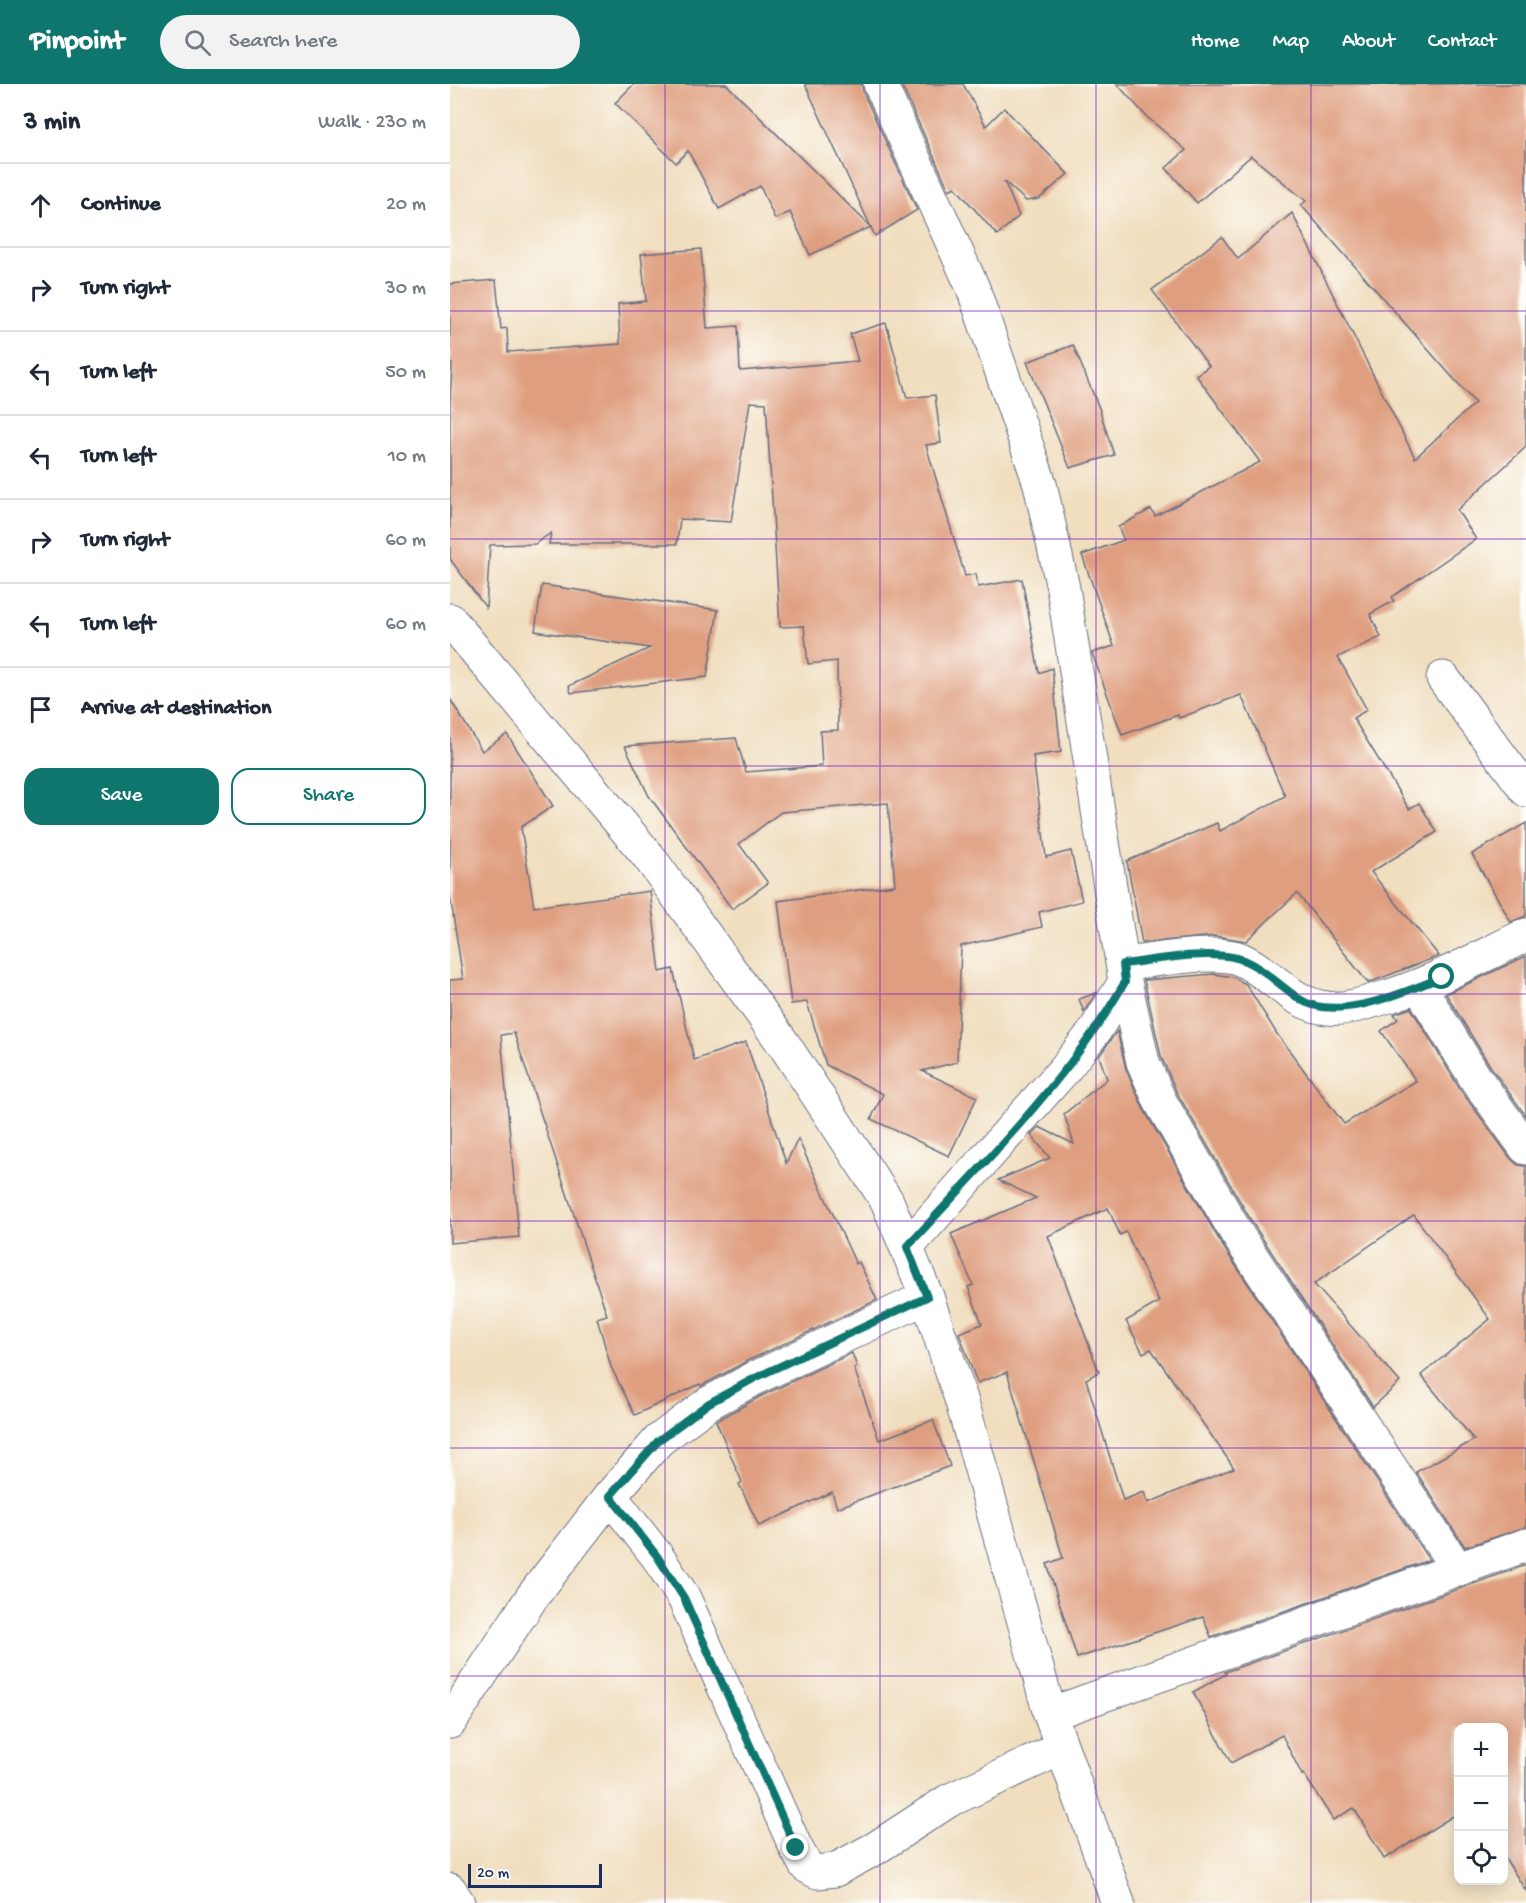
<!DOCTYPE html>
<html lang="en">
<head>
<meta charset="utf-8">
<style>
	:root { --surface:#fff; --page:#f2f2f3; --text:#1f2937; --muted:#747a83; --line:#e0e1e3; --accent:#0f766e }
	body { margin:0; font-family:"Gochi Hand",sans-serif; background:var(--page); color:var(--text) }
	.controls { position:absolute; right:18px; bottom:18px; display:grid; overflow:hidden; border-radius:12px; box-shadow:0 3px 15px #0003 }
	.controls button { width:54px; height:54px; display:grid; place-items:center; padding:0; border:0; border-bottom:2px solid var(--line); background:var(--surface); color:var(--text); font:30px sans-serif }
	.scale { position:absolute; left:18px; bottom:15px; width:134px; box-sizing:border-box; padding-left:6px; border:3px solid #1b2f5e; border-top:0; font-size:16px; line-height:21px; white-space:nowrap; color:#1b2f5e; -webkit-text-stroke:4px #fdfcf7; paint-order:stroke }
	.stop { position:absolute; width:18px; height:18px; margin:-14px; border:4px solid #0f766e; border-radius:50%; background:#fff }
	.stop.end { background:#0f766e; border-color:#fff; box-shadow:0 2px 6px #0008 }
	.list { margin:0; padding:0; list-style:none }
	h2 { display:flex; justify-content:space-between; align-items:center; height:78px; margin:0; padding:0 24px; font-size:26px }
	h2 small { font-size:20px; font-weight:400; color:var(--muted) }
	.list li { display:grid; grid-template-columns:39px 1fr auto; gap:18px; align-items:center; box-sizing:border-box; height:84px; padding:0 24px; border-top:2px solid var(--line) }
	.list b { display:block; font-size:22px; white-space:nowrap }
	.list em { font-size:20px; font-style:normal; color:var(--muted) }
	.actions { display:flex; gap:12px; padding:18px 24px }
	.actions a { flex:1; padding:14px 0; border:2px solid var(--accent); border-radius:18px; text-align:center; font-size:21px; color:var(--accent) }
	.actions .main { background:var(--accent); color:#fff }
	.icon { flex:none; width:33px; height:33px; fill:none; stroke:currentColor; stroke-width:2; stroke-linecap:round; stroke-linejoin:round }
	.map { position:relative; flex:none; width:1076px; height:1819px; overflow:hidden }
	header { display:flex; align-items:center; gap:36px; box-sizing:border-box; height:84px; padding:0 30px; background:var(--accent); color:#fff }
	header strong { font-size:28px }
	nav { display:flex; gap:33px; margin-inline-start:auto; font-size:21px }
	.search { width:420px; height:54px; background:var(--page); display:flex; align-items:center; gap:15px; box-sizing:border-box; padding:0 21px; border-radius:33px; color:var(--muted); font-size:22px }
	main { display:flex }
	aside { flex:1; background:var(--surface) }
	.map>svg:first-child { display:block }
	.building { fill:#df9e7f; fill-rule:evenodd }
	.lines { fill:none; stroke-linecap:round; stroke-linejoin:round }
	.minor-casing { stroke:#666c80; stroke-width:35 }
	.minor { stroke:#fff; stroke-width:33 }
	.route { stroke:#0f766e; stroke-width:8 }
	.grid { fill:none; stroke:#7b2cbf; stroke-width:1.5; stroke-opacity:0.55 }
</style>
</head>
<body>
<header>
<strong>Pinpoint</strong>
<div class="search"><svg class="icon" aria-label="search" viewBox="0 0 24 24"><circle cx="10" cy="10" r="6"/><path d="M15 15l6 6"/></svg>Search here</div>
<nav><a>Home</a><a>Map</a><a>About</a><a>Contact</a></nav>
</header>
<main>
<aside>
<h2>3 min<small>Walk · 230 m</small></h2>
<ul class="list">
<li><svg class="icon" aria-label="ahead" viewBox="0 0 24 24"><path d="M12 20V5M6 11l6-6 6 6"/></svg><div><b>Continue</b></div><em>20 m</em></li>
<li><svg class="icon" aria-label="right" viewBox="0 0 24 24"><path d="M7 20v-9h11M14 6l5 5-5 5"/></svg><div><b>Turn right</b></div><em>30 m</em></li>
<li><svg class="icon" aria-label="left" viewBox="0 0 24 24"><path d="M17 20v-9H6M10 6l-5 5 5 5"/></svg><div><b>Turn left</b></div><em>50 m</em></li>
<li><svg class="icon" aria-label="left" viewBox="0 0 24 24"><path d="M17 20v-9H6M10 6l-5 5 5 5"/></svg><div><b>Turn left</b></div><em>10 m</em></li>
<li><svg class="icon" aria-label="right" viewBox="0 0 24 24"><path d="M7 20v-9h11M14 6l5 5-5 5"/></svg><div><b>Turn right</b></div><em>60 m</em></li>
<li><svg class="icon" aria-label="left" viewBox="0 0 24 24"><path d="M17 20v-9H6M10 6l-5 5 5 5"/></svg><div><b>Turn left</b></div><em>60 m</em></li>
<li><svg class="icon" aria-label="arrive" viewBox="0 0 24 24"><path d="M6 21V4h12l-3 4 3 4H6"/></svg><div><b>Arrive at destination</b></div></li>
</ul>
<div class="actions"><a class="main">Save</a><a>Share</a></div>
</aside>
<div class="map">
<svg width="1076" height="1819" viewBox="0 0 1076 1819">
	<rect width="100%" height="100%" fill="#fdfcf7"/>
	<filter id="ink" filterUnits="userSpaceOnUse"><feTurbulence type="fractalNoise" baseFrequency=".0167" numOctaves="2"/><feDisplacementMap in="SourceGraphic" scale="12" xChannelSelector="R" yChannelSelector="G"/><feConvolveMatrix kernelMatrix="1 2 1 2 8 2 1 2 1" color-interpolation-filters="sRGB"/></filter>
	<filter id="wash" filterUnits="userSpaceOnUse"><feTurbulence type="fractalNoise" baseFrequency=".008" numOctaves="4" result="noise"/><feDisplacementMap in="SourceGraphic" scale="24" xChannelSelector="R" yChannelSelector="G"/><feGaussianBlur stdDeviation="1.35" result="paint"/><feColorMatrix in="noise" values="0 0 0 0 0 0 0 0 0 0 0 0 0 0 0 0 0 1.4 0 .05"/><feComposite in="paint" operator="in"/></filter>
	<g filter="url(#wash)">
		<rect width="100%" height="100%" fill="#f0debf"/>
		<g id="blocks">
			<!-- building -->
			<g class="building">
				<polygon points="184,0 276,0 421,143 360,171 340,128 325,135 310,102 269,125 238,67 226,79 165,19"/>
				<polygon points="355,0 412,0 413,8 467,126 425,152"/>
				<polygon points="451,0 513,0 536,42 554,24 618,90 589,115 576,117 554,97 569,132 547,151 505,103 499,106"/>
				<polygon points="667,0 1076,0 1076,363 1007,426 1026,455 942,513 944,517 920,530 931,553 888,573 917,626 903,634 959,725 969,719 987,748 921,788 989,872 918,899 847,809 796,857 765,852 692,859 677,777 767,739 770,747 835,712 791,611 729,634 728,631 672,651 642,569 664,562 632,471 674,456 668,443 701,425 705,432 810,378 746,291 759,282 702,206 772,153 788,175 842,129 965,374 1025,319 851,121 856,117 801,72 747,119 716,84 736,66 697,33"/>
				<polygon points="251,165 257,244 288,242 290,287 408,277 400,250 436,239 457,314 485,311 491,359 476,361 515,492 526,490 528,503 572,495 589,589 602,584 611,668 583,672 596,773 621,767 632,817 589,828 592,843 511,862 507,978 472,987 527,1013 499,1072 421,1035 433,1010 376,981 357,918 341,920 328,817 445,801 438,719 331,728 289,760 318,799 282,825 199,712 175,662 286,654 296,688 372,682 370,647 388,646 387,577 358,580 354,542 330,543 316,319 300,318 281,438 230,435 227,460 99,460 101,449 85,460 40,461 36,524 0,475 0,320 2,280 0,280 0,200 46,196 51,245 57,244 58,268 170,260 168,220 196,217 191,170"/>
				<polygon points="623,261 649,324 664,371 620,384 577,278"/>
				<polygon points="92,501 268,526 257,593 121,609 119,602 200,564 85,547"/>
				<polygon points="0,615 32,667 57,650 103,722 71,743 84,823 200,807 210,888 223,885 244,976 296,958 336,1079 348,1055 406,1180 409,1178 427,1216 297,1277 251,1302 250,1300 185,1331 161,1283 147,1234 157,1231 64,949 51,951 69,1153 0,1159 0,896 13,895 0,811"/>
				<polygon points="1076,739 1076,832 1061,838 1022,770"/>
				<polygon points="1076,872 1076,1032 1042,985 996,910"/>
				<polygon points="764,890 783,893 796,900 827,950 894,1040 966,997 931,947 948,935 944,930 961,924 1010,1005 1061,1075 1068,1081 1076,1082 1076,1443 1015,1463 966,1388 1024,1356 971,1291 1040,1235 964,1131 864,1200 950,1298 923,1323 803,1140 727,1009 711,972 694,896"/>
				<polygon points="646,909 634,928 629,915"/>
				<path d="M667,947L676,985L693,1024L771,1159L979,1476L761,1553L753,1533L627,1574L597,1480L613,1474L557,1288L527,1299L509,1249L532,1240L518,1203L523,1201L501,1150L586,1114L548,1096L600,1074L581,1051L589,1043L624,1060L614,1030L657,995L649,972ZM658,1124L670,1151L676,1148L709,1218L676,1237L693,1269L701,1265L784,1384L698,1419L694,1408L673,1416L636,1295L649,1288L598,1152Z"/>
				<polygon points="402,1269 407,1283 404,1284 429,1356 483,1336 500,1382 387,1424 382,1408 309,1442 289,1400 292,1398 266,1337 313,1311"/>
				<polygon points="1076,1481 1076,1807 1053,1771 1053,1644 1008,1644 1008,1729 934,1775 904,1724 883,1736 854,1690 852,1691 832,1651 781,1679 743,1608 776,1590 775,1588"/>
			</g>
		</g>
	</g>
	<g filter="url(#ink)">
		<use href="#blocks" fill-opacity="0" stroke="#666c80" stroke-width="1.5"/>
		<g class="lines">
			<!-- minor casing -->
			<g class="minor-casing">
				<g id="minor">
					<polyline points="430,0 523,204 590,400 613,504 675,898 693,978 710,1017 787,1150 1008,1486"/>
					<polyline points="0,536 199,773 335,962 437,1117 477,1213 512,1318 600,1630 668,1819"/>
					<polyline points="993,594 1076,706"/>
					<path d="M673,880C702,877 764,865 790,875C821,888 842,921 877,924C892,926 911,921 926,916C979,901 1026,875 1076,851"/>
					<polyline points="969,902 1026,995 1076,1064"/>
					<polyline points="457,1163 614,986 644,948 675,898"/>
					<polyline points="160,1412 207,1472 234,1514 346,1764 356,1782 367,1788 385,1786 426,1764 498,1717 612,1664"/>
					<polyline points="600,1630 1076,1461"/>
					<polyline points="0,1638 82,1513 160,1412 209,1356 259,1319 305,1294 477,1213"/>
					<polyline points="0,1806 8,1819"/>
				</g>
			</g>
			<!-- minor -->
			<use href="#minor" class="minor"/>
		</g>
	</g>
	<g class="lines" filter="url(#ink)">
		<!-- route -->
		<path class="route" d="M346,1764L234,1514L207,1472L160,1412L209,1356L259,1319L305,1294L477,1213L457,1163C520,1094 589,1025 643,948C655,932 665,915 675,898L673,880C706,876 755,866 787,874C809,880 829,901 848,914C884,940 955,908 992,893"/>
	</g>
	<!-- grid -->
	<path class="grid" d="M215,0V1819M430,0V1819M646,0V1819M861,0V1819M0,227H1076M0,455H1076M0,682H1076M0,910H1076M0,1137H1076M0,1364H1076M0,1592H1076"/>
</svg>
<div class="controls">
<button>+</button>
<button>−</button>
<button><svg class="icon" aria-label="locate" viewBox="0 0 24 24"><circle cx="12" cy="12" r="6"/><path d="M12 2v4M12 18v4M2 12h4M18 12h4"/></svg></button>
</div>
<div class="scale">20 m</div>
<div class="stop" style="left:992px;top:893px"></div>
<div class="stop end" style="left:346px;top:1764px"></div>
</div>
</main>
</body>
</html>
